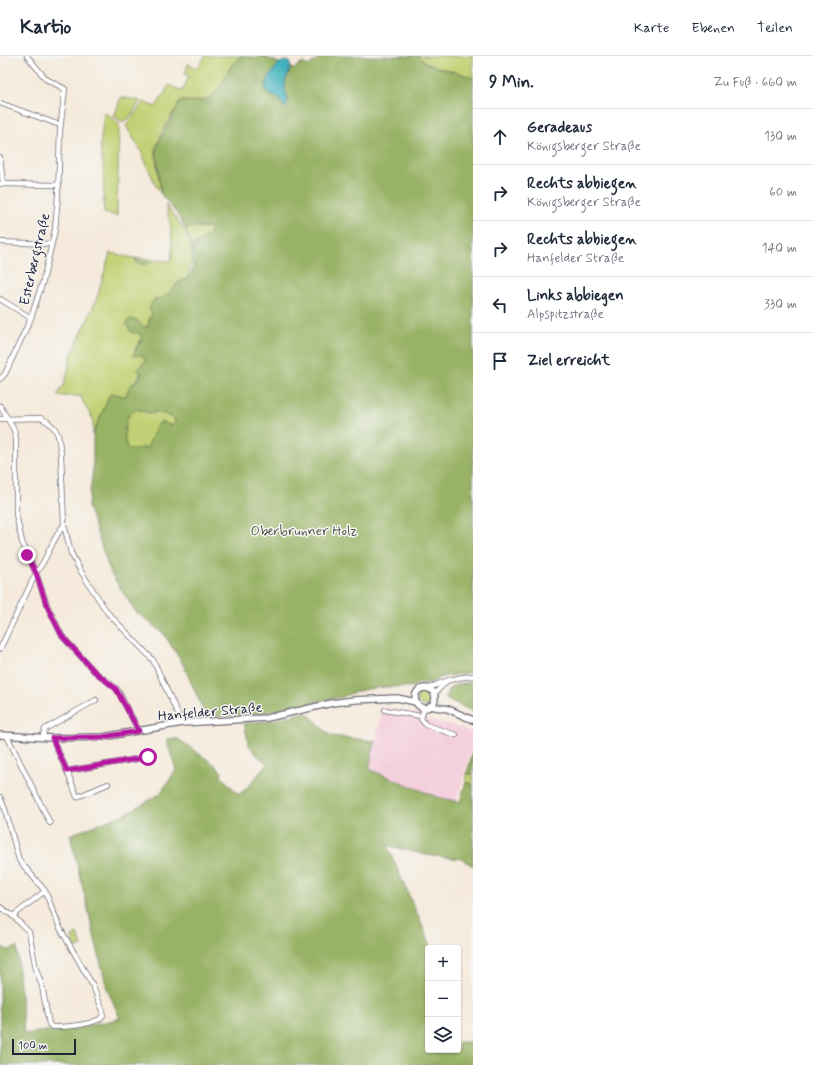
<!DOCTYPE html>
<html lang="de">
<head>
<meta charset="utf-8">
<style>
	:root { --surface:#fff; --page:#f2f2f3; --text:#1f2937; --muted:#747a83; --line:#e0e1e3 }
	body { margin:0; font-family:Mynerve,sans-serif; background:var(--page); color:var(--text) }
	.controls { position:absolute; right:12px; bottom:12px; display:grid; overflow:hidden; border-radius:4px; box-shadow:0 1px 3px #0004 }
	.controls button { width:36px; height:36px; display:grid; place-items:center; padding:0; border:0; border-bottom:1px solid var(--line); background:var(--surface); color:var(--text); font:20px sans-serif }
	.scale { position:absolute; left:12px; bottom:10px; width:64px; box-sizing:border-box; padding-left:4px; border:2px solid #22223b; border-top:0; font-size:11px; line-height:14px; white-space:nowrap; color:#22223b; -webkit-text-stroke:3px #f6f6f2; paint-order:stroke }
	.stop { position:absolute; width:12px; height:12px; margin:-9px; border:3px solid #b5179e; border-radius:50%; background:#fff }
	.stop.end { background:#b5179e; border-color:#fff; box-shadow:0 1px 4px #0008 }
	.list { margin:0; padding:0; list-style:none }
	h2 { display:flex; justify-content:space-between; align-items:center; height:52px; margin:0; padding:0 16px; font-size:17px }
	h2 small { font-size:13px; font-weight:400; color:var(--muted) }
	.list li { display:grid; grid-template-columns:26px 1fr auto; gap:12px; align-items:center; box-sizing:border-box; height:56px; padding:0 16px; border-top:1px solid var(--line) }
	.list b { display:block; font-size:15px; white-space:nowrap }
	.list p { margin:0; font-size:13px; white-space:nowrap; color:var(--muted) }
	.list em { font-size:13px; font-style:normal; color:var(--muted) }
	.icon { flex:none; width:22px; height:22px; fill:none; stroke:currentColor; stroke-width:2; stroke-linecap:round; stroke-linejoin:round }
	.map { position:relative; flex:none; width:473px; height:1009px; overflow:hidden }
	header { display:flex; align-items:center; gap:24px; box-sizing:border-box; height:56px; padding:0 20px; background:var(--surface); border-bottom:1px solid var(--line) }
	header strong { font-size:19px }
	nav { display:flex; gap:22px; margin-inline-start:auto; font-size:14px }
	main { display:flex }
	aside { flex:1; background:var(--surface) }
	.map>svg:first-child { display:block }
	.built { fill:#f4cfdd }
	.green { fill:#c2d174; stroke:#727a58 }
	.forest { fill:#99b366; stroke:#5e6a50; fill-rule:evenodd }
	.water { fill:#43b2be; stroke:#326a7c }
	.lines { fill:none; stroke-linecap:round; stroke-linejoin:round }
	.minor-casing { stroke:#6c6873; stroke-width:6 }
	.tertiary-casing { stroke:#6c6873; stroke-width:8 }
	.minor { stroke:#fff; stroke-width:4.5 }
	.tertiary { stroke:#fff; stroke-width:5.5 }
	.route { stroke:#b5179e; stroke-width:5 }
	.labels { text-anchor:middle; stroke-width:3; stroke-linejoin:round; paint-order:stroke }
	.street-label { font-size:14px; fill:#22223b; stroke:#f6f6f2 }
	.park-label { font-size:14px; fill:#52574c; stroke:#f6f6f2 }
</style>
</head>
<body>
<header>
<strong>Kartio</strong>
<nav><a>Karte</a><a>Ebenen</a><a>Teilen</a></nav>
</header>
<main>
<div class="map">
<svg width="473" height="1009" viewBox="0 0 473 1009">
	<rect width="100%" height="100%" fill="#f6f6f2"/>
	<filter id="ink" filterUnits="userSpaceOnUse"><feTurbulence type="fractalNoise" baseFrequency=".025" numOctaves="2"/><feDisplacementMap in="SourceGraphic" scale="8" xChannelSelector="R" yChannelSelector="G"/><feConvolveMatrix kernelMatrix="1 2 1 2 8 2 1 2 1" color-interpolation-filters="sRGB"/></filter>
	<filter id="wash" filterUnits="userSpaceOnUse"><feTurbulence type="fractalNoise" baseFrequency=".012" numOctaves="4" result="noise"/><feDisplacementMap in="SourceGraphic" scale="16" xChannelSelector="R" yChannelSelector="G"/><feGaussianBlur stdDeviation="0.9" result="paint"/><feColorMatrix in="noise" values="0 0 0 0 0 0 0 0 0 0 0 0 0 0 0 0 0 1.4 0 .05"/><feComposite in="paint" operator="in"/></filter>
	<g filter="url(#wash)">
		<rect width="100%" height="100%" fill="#f5eadb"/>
		<!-- built -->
		<polygon class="built" points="383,652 416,657 425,662 462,672 473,678 473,684 457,745 437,741 369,712"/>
		<!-- green -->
		<g class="green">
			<path d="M205,0H243C225,8 229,26 215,38C209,43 200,46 192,46C189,45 185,45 183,46C175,49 157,84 156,93C155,106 160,125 161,138L156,130L140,93L126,70L143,46L156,51L169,29L182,35L189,20L185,18L188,8L198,12Z"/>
			<path d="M418,0H473V22C467,20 461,17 455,16C442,12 427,11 418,0Z"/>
			<polygon points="121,41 140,45 129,62 123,66 114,61"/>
			<polygon points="104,56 119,68 117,160 104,157 103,109 100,91"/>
			<path d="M165,148C176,162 191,179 192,198C192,206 189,215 187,223C178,225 176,230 170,236C160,247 150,256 148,271H144L137,264L138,276L141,278L142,282L134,295L141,298L146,304L142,308C141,321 139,320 131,330C128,332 127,338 125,341L112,337L110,338L93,378V363L83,346L81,340H57L64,329L68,315L70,302L96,245L110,197L134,202L137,207L148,208L152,204L171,205C174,186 171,166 165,148Z"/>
			<polygon points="200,171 209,171 211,176 209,180 201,183 196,188 193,190 185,172"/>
			<path d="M137,353L152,358L156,356L164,358L172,361L175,364V366L171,370L163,366L147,392L136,394H129C122,386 124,368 129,359C131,356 134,355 137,353Z"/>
			<circle cx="425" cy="642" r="8"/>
			<polygon points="467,717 473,719 473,729 466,726"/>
			<polygon points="77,878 82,890 76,892 72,881"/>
		</g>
		<!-- forest -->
		<g class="forest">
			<path d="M243,0L256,2L263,0L279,7L265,30L273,40C279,42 281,44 283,51L288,46L285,37V27L291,11L293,14L299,8L303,7L308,10L322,0H418C427,11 442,12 455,16C461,17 467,20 473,22V616L441,621L430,627H418L413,631L410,630V631C388,630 362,631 343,641L263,657L206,661L184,610L164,578L135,555L110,516L88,450L93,413V378L110,338L112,337L125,341L130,330L139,323L142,317L137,314L140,310L146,305L141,298L135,300L133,299L142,282L141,278L131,276L126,268L130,263L137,264L144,271H148L149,264L152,257L149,254C150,251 151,248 153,245C156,242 161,244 164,241C176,233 172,227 188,222L193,213V190L196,188L201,183L209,180L211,176L209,171H200L185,172L177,158L161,138L156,93L157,90L179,47L181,45C189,45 196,46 203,44C229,36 221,10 243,0ZM137,353L150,357L156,356L164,358L172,361L175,364V366L171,370L163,366L157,368L147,392C140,391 136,394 129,394C122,386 124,368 129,359C131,356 134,355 137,353Z"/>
			<path d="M134,202L149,203L152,204L148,208C141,209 138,208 134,202Z"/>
			<path d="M463,627H473V656L446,642C447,631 453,629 463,627Z"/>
			<polygon points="306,656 331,680 375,685 369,713 437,741 460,746 466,726 473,729 473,810 462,803 426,799 387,789 432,892 428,892 428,994 458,994 458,986 473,986 473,1009 0,1009 0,890 8,894 17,891 24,978 103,967 120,962 107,933 70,779 125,758 160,738 176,714 166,683 178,683 214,708 222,716 221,720 236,736 240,738 247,732 267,708 256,698 249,689 244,667 269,665"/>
			<polygon points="473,694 473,719 467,717"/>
		</g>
		<!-- water -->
		<path class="water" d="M286,5L290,6C292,14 286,19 285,28C284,36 290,42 287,50L285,52L279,42L268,38L265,32L269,21L279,7Z"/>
	</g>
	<g filter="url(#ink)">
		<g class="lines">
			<!-- minor casing -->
			<g class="minor-casing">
				<g id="minor">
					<polyline points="0,47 60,69"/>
					<polyline points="0,101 3,128"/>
					<polyline points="0,128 59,129"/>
					<polyline points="0,186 51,188"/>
					<polyline points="0,243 31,262"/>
					<polyline points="0,323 5,318 31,262 43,225 55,174 58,139 60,74 65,33 46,23 27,0"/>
					<polyline points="0,350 14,374 16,383 16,458 22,486 36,517 47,549 62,580 94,615 117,633 139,675"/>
					<polyline points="0,363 41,362 48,366 55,373 58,379 61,398 64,469 71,497 80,514 107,556 153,604 182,667"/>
					<path d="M0,593L36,517C48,502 52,483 64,469"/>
					<path d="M429,632C443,625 457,621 473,620"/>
					<polyline points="434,638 446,626"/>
					<polyline points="424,652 421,663 426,669 456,679"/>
					<polyline points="385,654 421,660"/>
					<polyline points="7,680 50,767"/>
					<polyline points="42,682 45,673 96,644"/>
					<polyline points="52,682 67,715 148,701"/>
					<polyline points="67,715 77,741 108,728"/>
					<path d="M0,741L5,753L19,804L45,835L60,872L93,930L103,955V959L100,963C87,969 66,971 52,971L49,968L42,930L36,913L29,876L13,860L0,851"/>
					<polyline points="13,860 45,835"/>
				</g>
			</g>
			<!-- tertiary casing -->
			<g class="tertiary-casing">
				<g id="tertiary">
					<circle cx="425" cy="642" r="10"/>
					<polyline points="430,650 448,653 473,664"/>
					<polyline points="0,679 52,682 103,681 182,667 267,662 332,647 354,644 397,642 416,646"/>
				</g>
			</g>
			<!-- minor -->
			<use href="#minor" class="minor"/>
			<!-- tertiary -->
			<use href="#tertiary" class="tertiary"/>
		</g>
	</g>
	<g class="lines" filter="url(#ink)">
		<!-- route -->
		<polyline class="route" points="27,499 36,517 47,550 62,580 94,615 116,633 139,675 103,681 52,682 67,715 148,701"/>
	</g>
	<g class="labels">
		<!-- street labels -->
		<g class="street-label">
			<text transform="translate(34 203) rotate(-77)" y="5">Esterbergstraße</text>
			<text transform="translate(210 655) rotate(-5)" y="5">Hanfelder Straße</text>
		</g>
		<!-- park labels -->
		<g class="park-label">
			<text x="304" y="479">Oberbrunner Holz</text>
		</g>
	</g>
</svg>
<div class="controls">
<button>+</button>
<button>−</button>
<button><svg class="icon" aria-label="layers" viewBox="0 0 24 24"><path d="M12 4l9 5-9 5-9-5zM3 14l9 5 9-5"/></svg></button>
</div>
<div class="scale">100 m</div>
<div class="stop" style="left:148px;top:701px"></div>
<div class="stop end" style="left:27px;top:499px"></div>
</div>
<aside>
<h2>9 Min.<small>Zu Fuß · 660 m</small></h2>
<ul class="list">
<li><svg class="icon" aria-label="ahead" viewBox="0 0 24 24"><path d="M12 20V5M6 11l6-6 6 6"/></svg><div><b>Geradeaus</b><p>Königsberger Straße</p></div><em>130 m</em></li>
<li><svg class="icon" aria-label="right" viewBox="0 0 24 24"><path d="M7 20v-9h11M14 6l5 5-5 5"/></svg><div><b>Rechts abbiegen</b><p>Königsberger Straße</p></div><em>60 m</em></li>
<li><svg class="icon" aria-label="right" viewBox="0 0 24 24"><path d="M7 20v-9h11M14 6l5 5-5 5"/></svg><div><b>Rechts abbiegen</b><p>Hanfelder Straße</p></div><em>140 m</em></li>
<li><svg class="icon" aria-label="left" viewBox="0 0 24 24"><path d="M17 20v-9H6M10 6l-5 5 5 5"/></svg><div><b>Links abbiegen</b><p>Alpspitzstraße</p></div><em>330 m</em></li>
<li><svg class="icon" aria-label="arrive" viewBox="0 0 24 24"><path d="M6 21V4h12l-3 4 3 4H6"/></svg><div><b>Ziel erreicht</b></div></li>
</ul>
</aside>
</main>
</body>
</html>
